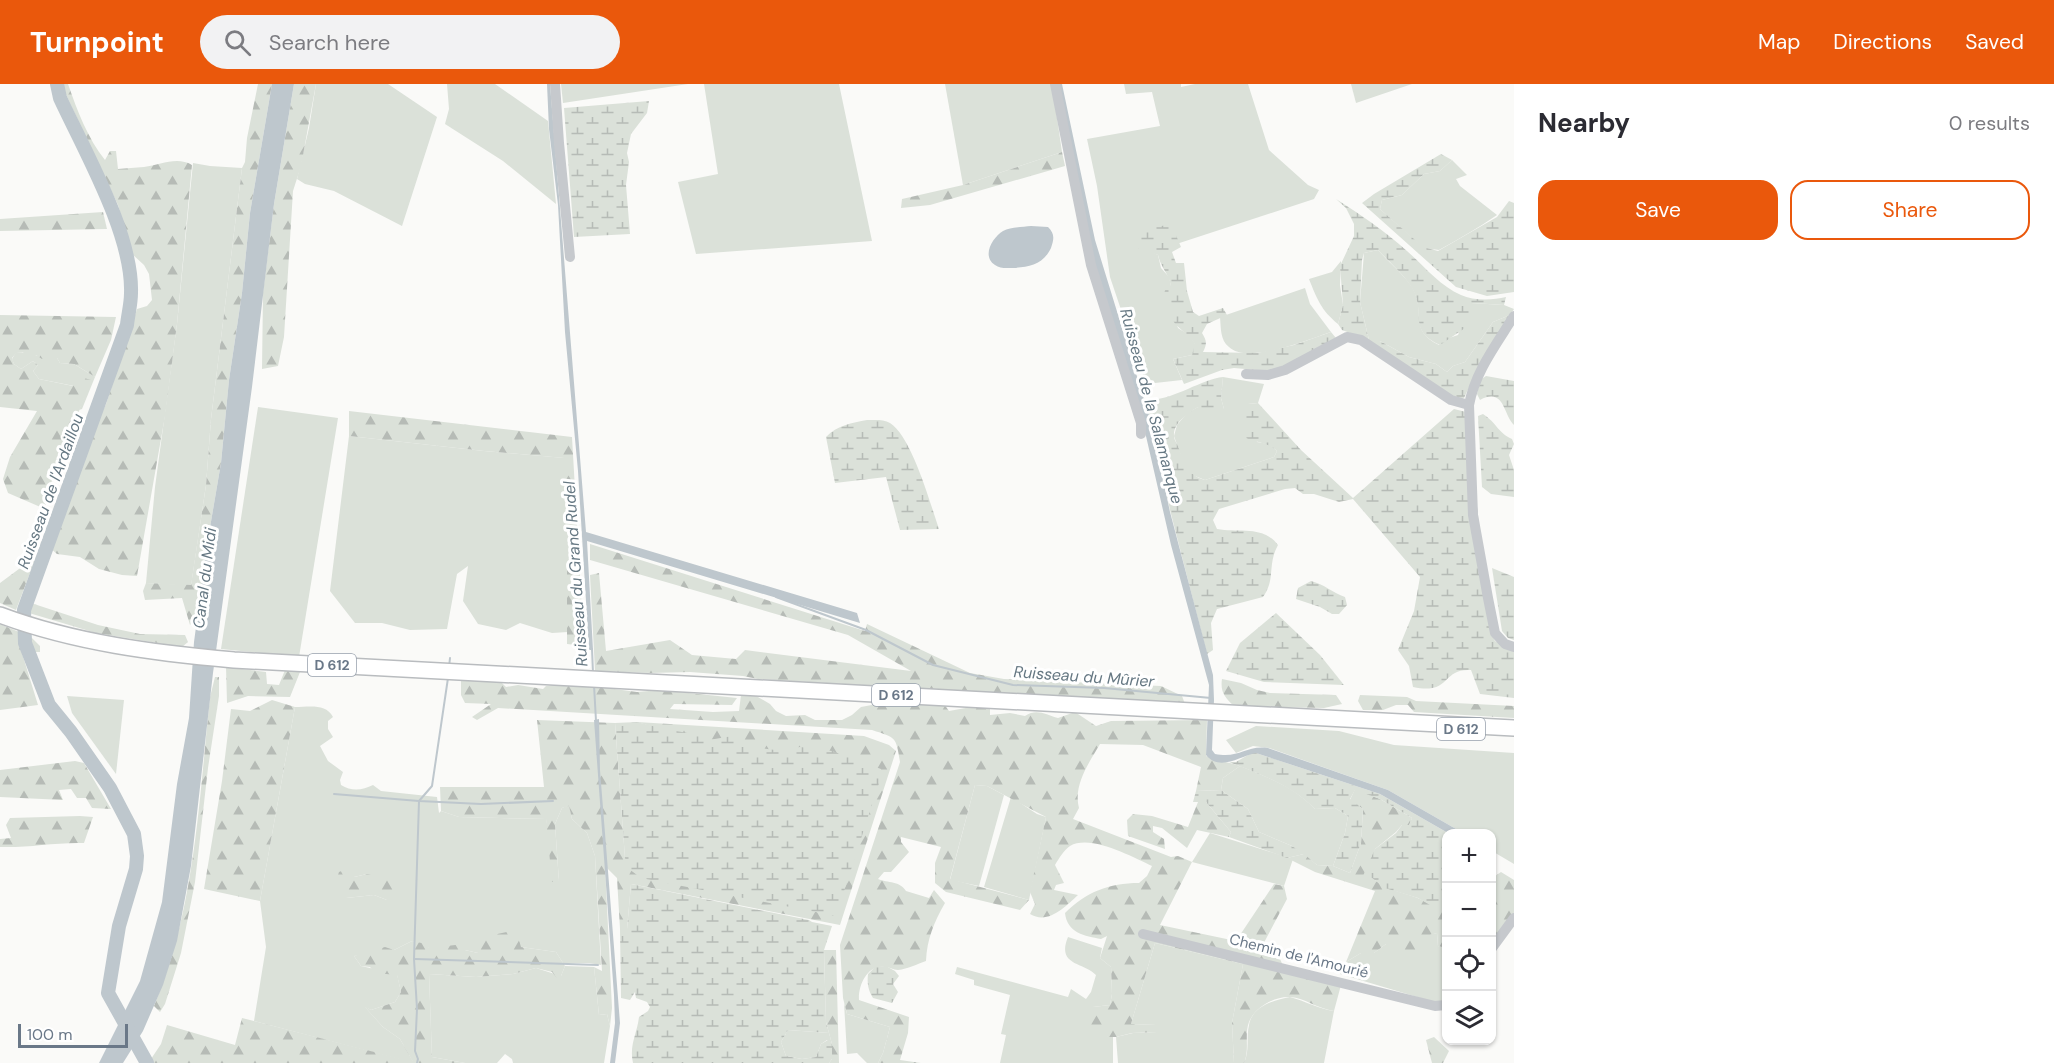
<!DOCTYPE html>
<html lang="en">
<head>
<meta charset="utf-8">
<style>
	:root { --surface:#fff; --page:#f2f2f3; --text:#2b2b33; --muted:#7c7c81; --line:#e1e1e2; --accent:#ea580c }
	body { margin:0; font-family:"DM Sans",sans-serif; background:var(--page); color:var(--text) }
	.controls { position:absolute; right:18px; bottom:18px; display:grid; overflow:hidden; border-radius:12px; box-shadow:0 2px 4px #0004 }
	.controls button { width:54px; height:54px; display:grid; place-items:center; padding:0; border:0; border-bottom:2px solid var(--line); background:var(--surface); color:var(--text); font:30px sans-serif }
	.scale { position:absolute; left:18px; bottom:15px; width:110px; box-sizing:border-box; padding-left:6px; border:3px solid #6a7888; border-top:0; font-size:16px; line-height:21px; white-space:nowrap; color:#6a7888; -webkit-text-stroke:4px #fff; paint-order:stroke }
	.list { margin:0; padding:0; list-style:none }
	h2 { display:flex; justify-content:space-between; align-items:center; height:78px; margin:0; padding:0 24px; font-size:26px }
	h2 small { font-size:20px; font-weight:400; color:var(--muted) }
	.actions { display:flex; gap:12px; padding:18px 24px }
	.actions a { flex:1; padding:14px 0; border:2px solid var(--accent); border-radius:18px; text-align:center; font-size:21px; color:var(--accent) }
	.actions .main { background:var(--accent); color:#fff }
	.icon { flex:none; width:33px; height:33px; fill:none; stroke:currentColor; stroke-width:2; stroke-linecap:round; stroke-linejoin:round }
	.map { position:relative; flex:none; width:1514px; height:979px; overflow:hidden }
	header { display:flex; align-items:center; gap:36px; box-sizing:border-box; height:84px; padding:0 30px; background:var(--accent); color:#fff }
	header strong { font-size:28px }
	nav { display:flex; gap:33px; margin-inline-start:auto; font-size:21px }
	.search { width:420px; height:54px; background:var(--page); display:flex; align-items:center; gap:15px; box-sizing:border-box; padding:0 21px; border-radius:33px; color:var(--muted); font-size:22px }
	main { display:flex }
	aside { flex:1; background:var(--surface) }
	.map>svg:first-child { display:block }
	.green { fill:#dbe1d9; fill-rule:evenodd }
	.forest { fill:url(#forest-firs) }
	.wetland { fill:url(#wetland-marsh) }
	.water { fill:#bec7cd }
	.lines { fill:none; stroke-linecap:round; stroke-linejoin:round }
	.stream { stroke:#bec7cd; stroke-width:2 }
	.river { stroke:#bec7cd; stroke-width:14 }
	.highway-casing { stroke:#b9bcbf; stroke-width:18 }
	.minor { stroke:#c6c9cd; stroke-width:10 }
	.highway { stroke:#fff; stroke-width:15 }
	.labels { text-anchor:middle; stroke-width:6; stroke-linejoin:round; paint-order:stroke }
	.shield { fill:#fff; stroke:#97a0ac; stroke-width:1.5 }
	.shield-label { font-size:14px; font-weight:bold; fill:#6a7888 }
	.street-label { font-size:15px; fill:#6a7888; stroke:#fff }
	.water-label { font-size:16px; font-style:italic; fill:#667883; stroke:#fff }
</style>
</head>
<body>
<header>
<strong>Turnpoint</strong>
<div class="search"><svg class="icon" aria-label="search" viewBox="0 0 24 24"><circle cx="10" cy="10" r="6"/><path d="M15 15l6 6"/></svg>Search here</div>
<nav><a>Map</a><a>Directions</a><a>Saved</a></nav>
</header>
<main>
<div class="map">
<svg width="1514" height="979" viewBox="0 0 1514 979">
	<defs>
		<pattern id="forest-firs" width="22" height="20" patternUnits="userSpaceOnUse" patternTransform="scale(1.5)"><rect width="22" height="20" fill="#dbe1d9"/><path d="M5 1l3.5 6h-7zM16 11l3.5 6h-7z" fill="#b6bbb6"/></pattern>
		<pattern id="wetland-marsh" width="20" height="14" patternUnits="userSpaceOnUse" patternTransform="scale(1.5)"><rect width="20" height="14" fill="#dbe1d9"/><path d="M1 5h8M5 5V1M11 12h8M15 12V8" fill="none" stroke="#b6bbb6"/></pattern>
	</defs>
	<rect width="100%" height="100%" fill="#fafaf8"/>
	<!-- green -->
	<g class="green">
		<polygon points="316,0 388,0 437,33 402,142 334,107 305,100 297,95 309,44"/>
		<polygon points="447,0 495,0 548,37 556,120 503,77 445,40 449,25"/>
		<polygon points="561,0 688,0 563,19"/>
		<polygon points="704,0 839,0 872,157 696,170 678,98 718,90"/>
		<polygon points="945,0 1052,0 1062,68 963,101"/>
		<polygon points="1124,0 1181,0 1181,3 1195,0 1248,0 1269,66 1308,101 1319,106 1314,115 1152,168 1158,171 1161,184 1169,193 1171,202 1169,216 1178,244 1189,251 1196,261 1192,271 1173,275 1182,296 1146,300 1110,193 1097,102 1087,55 1160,42 1152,8 1126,10"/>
		<polygon points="1351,0 1412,0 1356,19"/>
		<path d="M1452,76L1467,91L1456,95L1460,102L1497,131C1478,144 1459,155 1439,166L1423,164L1380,125L1382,116L1402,111L1424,90L1440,87Z"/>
		<polygon points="193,79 210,82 242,84 211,335 206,401 191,502 146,499 155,403 177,240"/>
		<path d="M1378,166C1389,179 1405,191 1413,205C1426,229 1408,246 1439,261L1446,255L1458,251L1471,219L1504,221L1514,225L1510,231L1493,238L1465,278L1453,282L1447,288L1436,280L1409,273L1380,257L1377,263L1369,256L1360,218L1364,169Z"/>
		<path d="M1341,177L1340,201L1343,221L1338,240C1321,226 1317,215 1309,195L1332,188Z"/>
		<path d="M1305,204L1310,220L1331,248C1310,255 1247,281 1229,263C1220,256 1221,244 1220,233Z"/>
		<path d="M16,268C33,268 40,275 57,274L60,279L74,280L95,293L82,325L79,326L90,296L74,302L39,295L33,287L38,281L33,277L21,285L14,280L12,275Z"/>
		<polygon points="1223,293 1264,300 1258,319 1248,320 1257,358 1269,360 1277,367 1274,373 1205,396 1190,390 1183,378 1174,352 1177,341 1187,329 1198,323 1224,325 1221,314"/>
		<polygon points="258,323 338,334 299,573 221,565"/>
		<polygon points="349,352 484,367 565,374 571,481 567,481 568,548 552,549 520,539 506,546 478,540 463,517 468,482 457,490 447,545 410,546 382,539 355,539 330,507"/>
		<polygon points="67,612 124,616 116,690 72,629"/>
		<path d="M295,623C309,623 326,619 333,633L328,637V645L333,653L320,662L328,677L343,688L340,696L341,701C352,708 363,706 373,701L381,707L437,713L439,729L441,727L459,733L546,735L559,798L555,740L562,724L569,721L572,735L587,749L595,772L601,881L589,879H563L556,868L521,863L478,869L465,866L429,864L412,857L394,866L354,872L361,882L397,890L401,908L395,918L371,926L365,923L383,943L400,955L414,979L254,937L266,863L260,817ZM367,790L387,816L374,811L346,814L354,793Z"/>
		<polygon points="1256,642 1339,647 1394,661 1514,669 1514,780 1492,767 1492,750 1463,749 1388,706 1269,664 1253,662 1236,669 1226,656"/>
		<path d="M1240,682C1267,693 1294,703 1315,725L1335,724L1348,732L1345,749L1333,782L1317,781L1292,762L1259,748L1248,725L1221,706L1223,694Z"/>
		<polygon points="975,701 987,702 1004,711 979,802 950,796"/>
		<polygon points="1011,713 1037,730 1046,733 1029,816 984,803"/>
		<polygon points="1210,749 1293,775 1284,802 1192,778"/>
		<polygon points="1437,849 1438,862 1446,864 1446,917 1434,918 1340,890 1346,878 1361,869 1374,869 1386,860"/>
		<path d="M1068,853L1102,864L1100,874L1111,883L1112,910L1110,921L1093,923L1108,953H1113V979H1000L1006,951L1001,950L1010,911L974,901V896L955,890L957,883L1068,913L1071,905L1086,915L1091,908L1096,891C1084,878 1056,882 1068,853Z"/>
		<polygon points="1155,859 1243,880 1232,939 1234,979 1118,979 1116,953 1133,949 1157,948 1156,941 1131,940"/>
		<polygon points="565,882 594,883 599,931 607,930 610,942 604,979 513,979 512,975 505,970 497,979 465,979 432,973 429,890 476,893 513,890 536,884 561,892"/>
		<path d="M1290,913C1305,917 1319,925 1334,927L1324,979H1244C1250,966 1246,954 1249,941C1252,922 1274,916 1290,913Z"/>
		<polygon points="844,919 847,930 890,943 883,969 878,979 867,979 857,969 847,970"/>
		<polygon points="788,946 829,949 832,960 827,956 821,960 816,973 802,975 786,972 781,958"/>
	</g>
	<!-- forest -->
	<g class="forest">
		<path d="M61,0H68C77,26 88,55 105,76L110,67H116L118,85C127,84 135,84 144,83C160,81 177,72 192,81L177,240L165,332L137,492L122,491L99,485L80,473L57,470L49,463L72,396L106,320L137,225L147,222L152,216L149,190L144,181L132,170L118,121Z"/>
		<polygon points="258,0 272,0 250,129 242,209 229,296 221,379 207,461 198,530 190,541 182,514 145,516 143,507 146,499 191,501 206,401 211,335 242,84 245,78 247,54"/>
		<polygon points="294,0 316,0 301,82 293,107 284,253 278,282 262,285 263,209 274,120"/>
		<polygon points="1062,68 1065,82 930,121 901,124 902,115 963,101"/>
		<polygon points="103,128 107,145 0,147 0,135"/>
		<polygon points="0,231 116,233 111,256 95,293 74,280 60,279 57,274 42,275 36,271 26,275 23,268 17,268 12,274 14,280 21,285 33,277 38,281 33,287 39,295 73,302 77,292 91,296 48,407 45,425 8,409 3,395 10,373 37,327 0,323"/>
		<polygon points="349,327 572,353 584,562 567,560 567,480 571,481 564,374 484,367 349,352"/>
		<polygon points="590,460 865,547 867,540 970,589 1004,595 1161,602 1182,612 1185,620 758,595 743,592 690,588 650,589 595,587 590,491 599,489 606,567 670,556 692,571 736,575 745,566 911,587 848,551 590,476"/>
		<polygon points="32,469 36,473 16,526 0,519 0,499 27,479"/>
		<polygon points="31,519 98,541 140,550 185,551 188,558 182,563 96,549 29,529"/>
		<polygon points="0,540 19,548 26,548 40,562 40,568 34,568 23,560 21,566 38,621 0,626"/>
		<polygon points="226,583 266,588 267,600 279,601 285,586 300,588 290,613 248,612 227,619"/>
		<path d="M215,593H219V612L208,684L195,798L181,869L165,920L160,928L154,922C195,825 199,716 210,613Z"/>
		<path d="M461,594L499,596L506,603L518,601L543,605L546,602L564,600L592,602L637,608L660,606L737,614L732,621L674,620L670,625L713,628L739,627L741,611L751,609L770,620L776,627L786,632L805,631L815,636H842L852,631L861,623L877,620H944L949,627L971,623H990V631L1010,629L1025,632C1037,624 1046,631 1058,634L1075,628L1096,642L1111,637L1207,636L1206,672C1218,677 1228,678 1240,682L1223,694L1221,706L1196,707L1201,683L1143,661L1100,660C1089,679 1073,701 1079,724L1073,735L1171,773L1178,772L1192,778L1160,841L1236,857L1274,800L1284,802L1287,815L1258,870L1280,875L1285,886L1341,901L1334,927C1318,925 1305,914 1290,913C1275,912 1255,923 1249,938C1244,951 1250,966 1244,979H1234L1232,939L1243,880L1155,859L1131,940L1157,941V948L1132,949L1116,953H1108L1088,945L1086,936L1093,923L1110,921L1112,910L1111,883L1100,874L1107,852L1101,855C1085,852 1067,849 1065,829C1086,808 1109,799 1139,799L1147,792L1152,782C1132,773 1091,750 1070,762C1064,766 1059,774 1055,781L1064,799L1056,801L1054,806L1078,811C1065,823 1048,841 1030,830L1035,820L1030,808L1046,733L987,702L975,701L950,795L1029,816L1020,826L946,808L935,799V779L941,763L901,753V758L909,768L891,788H884L878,795C888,799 900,797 906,807L929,814L934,806L945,819C934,838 927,855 926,877C917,880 908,885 898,886C893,886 890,883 885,883C867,880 858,902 859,916L909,933L908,949L900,976L921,979H878L883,969L890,943L847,930L843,914L840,861L900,678C896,652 896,654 872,646L498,624L477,636L472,633L491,620L465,619L461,611Z"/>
		<path d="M1222,595L1241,599L1257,606L1270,609L1336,611L1342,620L1324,624L1234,622C1225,614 1220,608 1222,595Z"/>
		<polygon points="1360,611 1407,613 1416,617 1514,622 1514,634 1414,628 1408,621 1396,621 1383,626 1363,626 1358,617"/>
		<polygon points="272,616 295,623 260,817 204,805 222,697 231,625 250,627"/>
		<polygon points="537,636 615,639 625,774 780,682 637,638 864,652 889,661 896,667 840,841 631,800 627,845 620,845 617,794 605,782 612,924 610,942 607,930 599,931 594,883 602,887 595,772 587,749 572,735 569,722 562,724 555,740 559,798 552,798 546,735 459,733 441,727 440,703 544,703"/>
		<polygon points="75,677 84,679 111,725 92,724 86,714 77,714 71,705 59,706 63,716 0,713 0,686"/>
		<path d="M1355,705L1380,715L1412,734L1409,742L1402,741L1396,748L1375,765L1372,794C1387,806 1398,807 1415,813C1429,818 1431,824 1446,823V864L1438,862L1437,849L1419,854L1421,860L1416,870L1386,860L1374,869H1361L1346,878L1375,807L1315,788L1287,774L1304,770L1317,781L1333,782L1350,789L1361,759L1363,725L1350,716Z"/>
		<polygon points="1198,718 1206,718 1231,748 1229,753 1197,746 1187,764 1162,744 1153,742 1153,748 1164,755 1165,765 1128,752 1127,736 1133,730 1152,732 1188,743"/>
		<path d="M80,732L93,733L84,759C56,758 28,764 0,763V755L11,754L6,741L10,734Z"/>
		<polygon points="346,785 354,793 367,790 394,797 398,812 387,816 374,811 346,814 336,797 339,788"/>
		<polygon points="1501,788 1514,796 1514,830 1492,860 1492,794"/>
		<polygon points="516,846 521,863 556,868 565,882 561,892 557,894 552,888 536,884 513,890 476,893 429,890 432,973 465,979 153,979 151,975 161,960 167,941 235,961 242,934 413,978 400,955 383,943 363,921 371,926 395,918 401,908 397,891 375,889 370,883 361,882 354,872 385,863 394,866 412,857 426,860 429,864 464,860 465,866 478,869 479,854"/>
		<polygon points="824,866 836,866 839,979 829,979 832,975 832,960 826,938"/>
		<polygon points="1434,953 1449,967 1443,979 1432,979 1426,956"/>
	</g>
	<!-- wetland -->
	<g class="wetland">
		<polygon points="649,17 647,29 631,50 627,69 629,78 626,101 630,150 574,153 564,24"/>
		<polygon points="1441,70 1452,76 1440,87 1424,90 1402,111 1382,116 1380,125 1423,163 1438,167 1497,133 1509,117 1514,119 1514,208 1487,212 1456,203 1362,119 1374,110"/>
		<path d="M1336,115C1361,131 1385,147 1407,167C1424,182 1440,202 1461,211C1474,217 1493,216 1506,213L1504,221L1472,219L1468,242L1440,261C1407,246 1426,230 1413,206C1405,191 1389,178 1378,166L1364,169L1362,176L1360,218L1369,256L1342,246L1338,240L1343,221L1340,182L1354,152V140L1346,124Z"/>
		<path d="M1168,141L1175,149L1181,163L1172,168L1176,179H1184L1187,207L1193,228L1199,232L1223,224L1227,231L1207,240L1202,249C1207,257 1207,260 1203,268L1257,269L1294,261L1331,248L1336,254L1283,283L1268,287L1234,284L1222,286L1184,300L1173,275L1192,271L1195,260C1181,241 1169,244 1169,216L1163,212L1166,204L1171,202C1169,190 1161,184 1158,171L1139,165L1134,151L1141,145Z"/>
		<polygon points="1510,231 1481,278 1464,314 1455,314 1377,263 1377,258 1380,257 1409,273 1436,280 1447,288 1453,282 1465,278 1493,238"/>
		<path d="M1486,292L1514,297V341C1503,331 1505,303 1480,316L1477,310L1480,296Z"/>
		<path d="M1223,293L1221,314L1224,325L1207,330L1198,323C1188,329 1173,339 1174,352C1174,356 1178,361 1179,365C1185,381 1188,391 1205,396L1274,373L1277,367C1267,358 1258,359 1246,354C1243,341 1242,332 1248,320L1258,319L1301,366L1353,414L1454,325L1466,328L1492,551L1495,557L1514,568V614L1480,610L1471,586C1441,584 1452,611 1413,603L1409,582L1398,566L1414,527L1420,493L1353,415L1339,418L1314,410H1303L1295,404L1285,405L1219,425L1213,436L1217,445C1239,449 1263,441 1278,461C1267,481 1276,495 1263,513L1217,525L1211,539L1213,566L1207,570L1170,426L1155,354L1144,314C1164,322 1200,295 1223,293Z"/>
		<path d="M1483,330C1497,339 1498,349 1512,355L1514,360L1509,371L1514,386V413L1491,410L1482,403L1478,332Z"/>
		<path d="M867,336C874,336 884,335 890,339C912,353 930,419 939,445L900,446L886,393L835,399L826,353C837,341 852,339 867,336Z"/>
		<polygon points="1492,484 1514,493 1514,556 1508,554 1502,547"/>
		<path d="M1311,497C1324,500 1333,509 1345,513L1347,521L1339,530H1332L1320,523L1296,515L1298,504Z"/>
		<polygon points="1276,529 1320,571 1344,601 1264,598 1226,587 1240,559"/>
		<polygon points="637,638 660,644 704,652 709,656 732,652 752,663 775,666 800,663 832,667 881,685 881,693 836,832 641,794 629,785 625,774 615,639"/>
		<path d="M1253,668L1380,710L1448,749L1446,823L1435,824L1418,814L1385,804L1372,794L1363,792L1375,765L1396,749L1402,741H1409L1412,734L1380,715L1355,706L1350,715L1363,725L1361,759L1350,789L1333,782L1345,749L1348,732L1335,724L1315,725C1291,701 1260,690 1229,678H1236Z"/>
		<polygon points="1221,706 1248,725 1259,748 1292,762 1304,770 1287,774 1229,753 1231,748 1206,718 1193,718 1196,707"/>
		<path d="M631,800L809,836L812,838L832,842L824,866L826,938L829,949L788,946L781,958L786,972L802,975L816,973L821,960L828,956L832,960V975L829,979H633C629,961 637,950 639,933L648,927L650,923L647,918L636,914L635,908L630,916L621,914L620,845H627Z"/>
		<path d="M886,882L895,887L899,892L893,900L898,908L892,919L873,914C868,906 867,899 868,890L875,883Z"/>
	</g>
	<!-- water -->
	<g class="water">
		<polygon points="272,0 294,0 274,120 252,303 213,589 191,782 177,857 163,901 143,947 123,979 99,979 140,897 162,818 177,700 189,634 194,558 207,461 221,379 229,296 242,209 250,129"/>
		<polygon points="547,0 550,0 586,448 857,529 860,539 587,457 593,566 589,566 578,387 565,248 558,121 549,45"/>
		<path d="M1057,0H1062L1095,156L1151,338L1170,428L1213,591L1214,616L1212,666L1215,670C1240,675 1245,661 1268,664L1388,706L1463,749H1448L1380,710L1256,669C1240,672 1220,688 1206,671L1209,601L1171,461L1143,339L1096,194Z"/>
		<path d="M1031,142L1048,143C1055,150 1054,155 1051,164C1043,181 1029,183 1013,184C1007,184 1000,185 995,181C981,172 993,153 1003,147C1011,143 1023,143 1031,142Z"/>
		<polygon points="599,635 600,686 620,939 615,979 610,979 615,939 614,911 594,636"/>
	</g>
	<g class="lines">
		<!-- stream -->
		<g class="stream">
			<polyline points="776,513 866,546 933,581 1013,601 1104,604 1211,614"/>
			<polyline points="592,565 593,589"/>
			<polyline points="449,583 450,574"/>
			<polyline points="594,601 596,637"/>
			<polyline points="334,710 419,717 481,720 553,717"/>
			<polyline points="415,875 598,881"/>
			<polyline points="417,979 418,975 415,967 417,925 414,875 419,717 432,702 448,594"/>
		</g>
		<!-- river -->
		<path class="river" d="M57,0L60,14C85,68 133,151 131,209C131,220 128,231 127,241L24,526L25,559L49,621L71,648L110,704L134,750L137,772L136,785L119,842L108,909L147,979"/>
		<!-- highway casing -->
		<g class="highway-casing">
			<path id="highway" d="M0,531C75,559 155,569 234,576L1514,644"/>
		</g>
		<!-- minor -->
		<g class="minor">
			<polyline points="555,0 559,59 570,173"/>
			<polyline points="1055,0 1091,181 1141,339 1141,350"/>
			<path d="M1514,232C1496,261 1475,288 1469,321L1473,431L1488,514L1495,549L1505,560L1514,563"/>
			<polyline points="1246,290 1268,291 1285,286 1347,253 1361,256 1451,316 1469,321"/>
			<polyline points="1143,850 1435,922 1446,921"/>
			<polyline points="1492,864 1514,834"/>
		</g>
		<!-- highway -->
		<use href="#highway" class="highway"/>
	</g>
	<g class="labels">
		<!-- shield labels -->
		<g class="shield">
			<rect x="308" y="570" width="48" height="22" rx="4.5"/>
			<rect x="872" y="600" width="48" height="22" rx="4.5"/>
			<rect x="1437" y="634" width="48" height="22" rx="4.5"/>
		</g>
		<g class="shield-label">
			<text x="332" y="586">D 612</text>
			<text x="896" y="616">D 612</text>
			<text x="1461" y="650">D 612</text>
		</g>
		<!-- street labels -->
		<g class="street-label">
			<text transform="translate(1299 872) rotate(14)" y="5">Chemin de l'Amourié</text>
		</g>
		<!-- water labels -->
		<g class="water-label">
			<text transform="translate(1152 322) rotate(75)" y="6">Ruisseau de la Salamanque</text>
			<text transform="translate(50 407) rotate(-70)" y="6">Ruisseau de l'Ardaillou</text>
			<text transform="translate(575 490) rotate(-94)" y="6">Ruisseau du Grand Rudel</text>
			<text transform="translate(204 494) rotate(-83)" y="6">Canal du Midi</text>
			<text transform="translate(1084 592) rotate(4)" y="6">Ruisseau du Mûrier</text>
		</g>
	</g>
</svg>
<div class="controls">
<button>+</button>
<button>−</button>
<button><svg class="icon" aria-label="locate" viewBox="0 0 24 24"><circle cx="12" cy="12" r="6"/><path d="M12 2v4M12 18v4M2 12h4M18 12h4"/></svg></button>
<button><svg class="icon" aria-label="layers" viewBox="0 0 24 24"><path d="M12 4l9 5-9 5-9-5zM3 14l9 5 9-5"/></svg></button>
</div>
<div class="scale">100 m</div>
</div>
<aside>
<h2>Nearby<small>0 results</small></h2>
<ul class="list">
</ul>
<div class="actions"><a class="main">Save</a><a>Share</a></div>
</aside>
</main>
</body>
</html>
